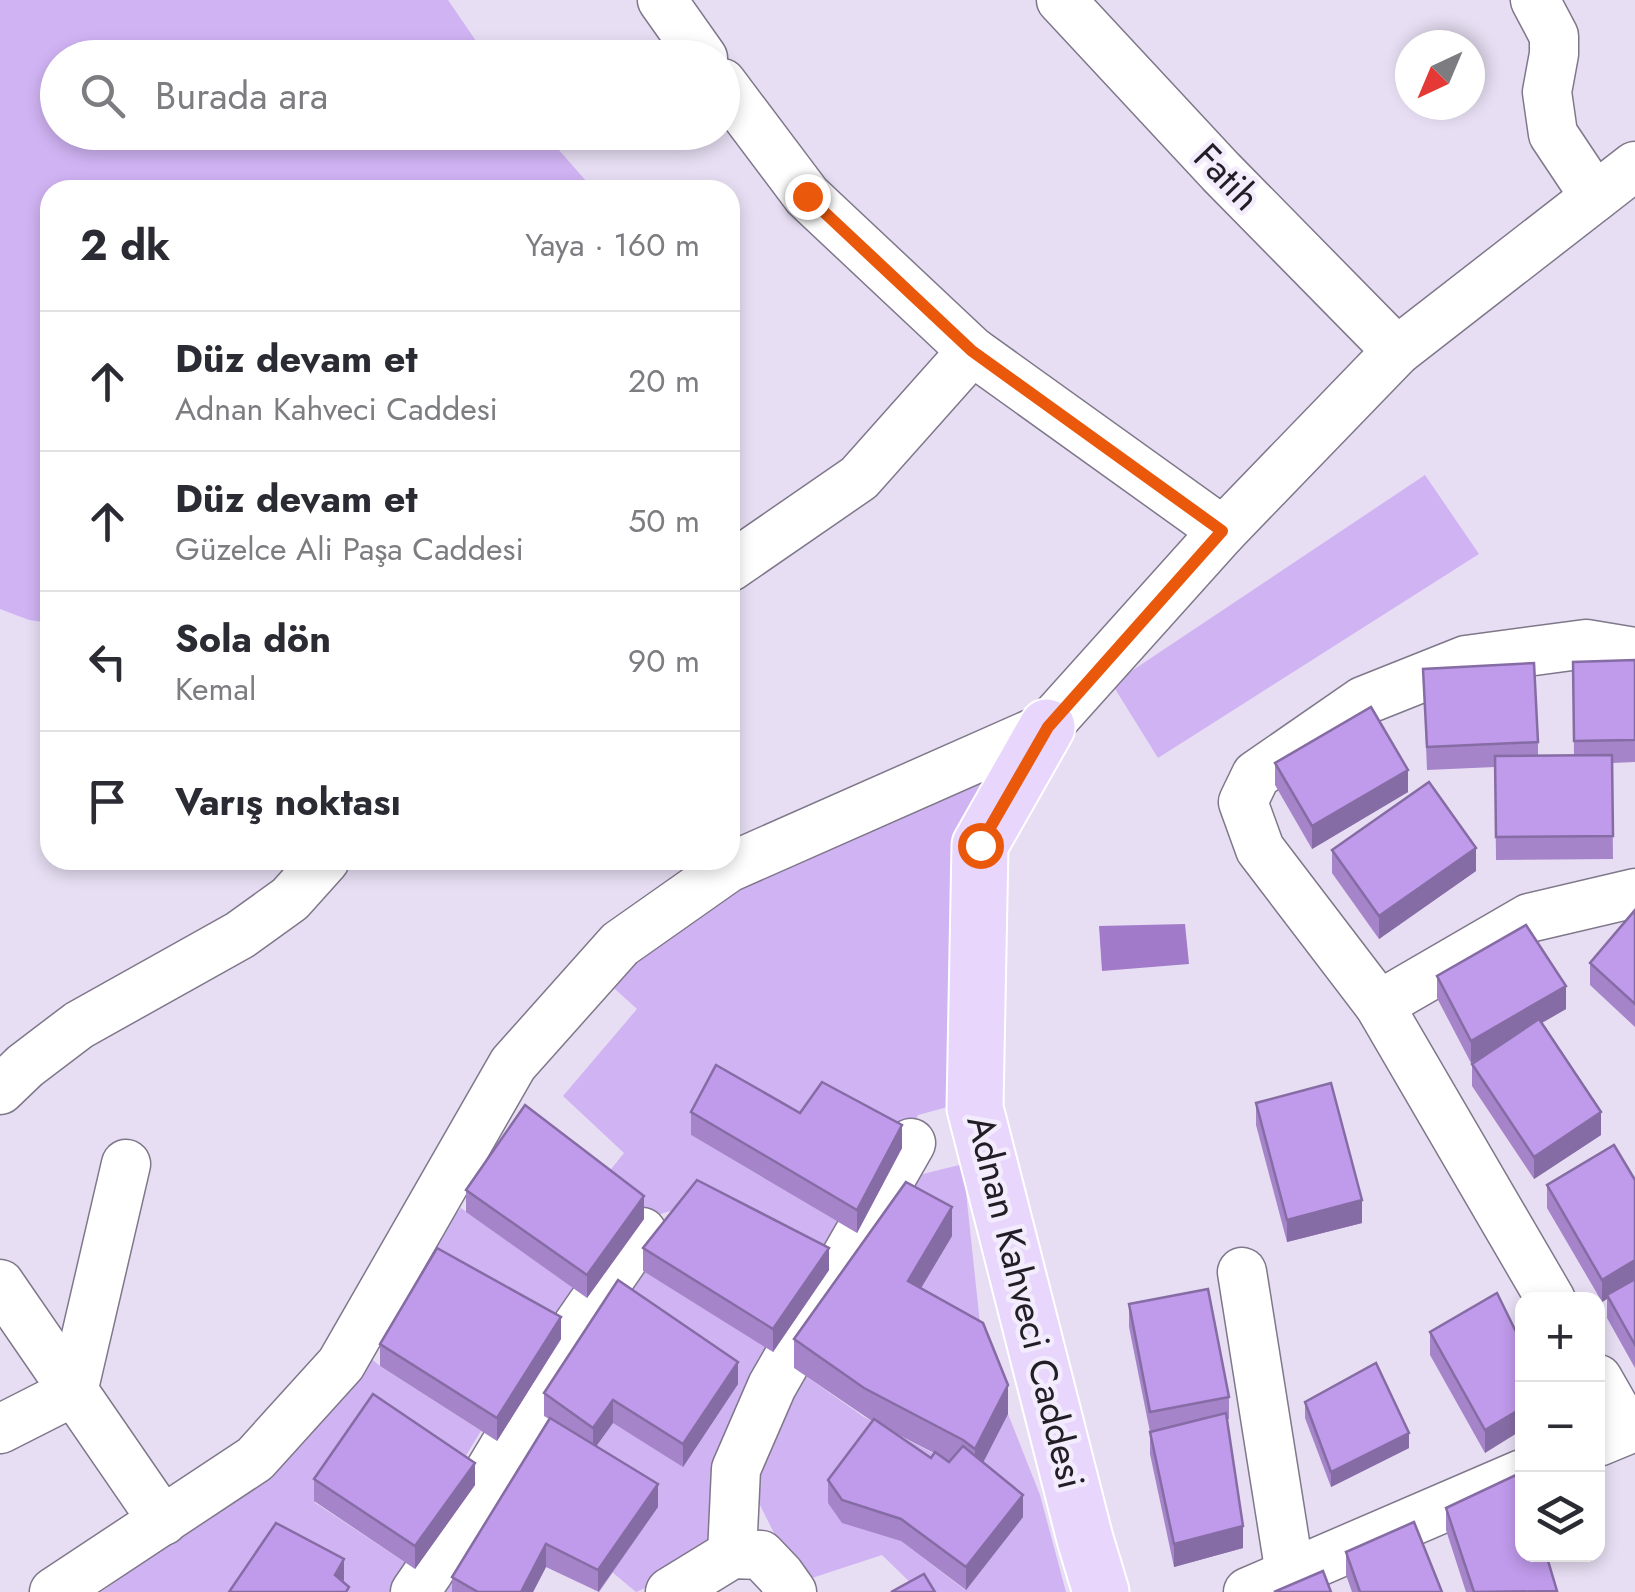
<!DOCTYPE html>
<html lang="tr">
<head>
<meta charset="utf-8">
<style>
	:root { --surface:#fff; --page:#f2f2f3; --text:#2b2b33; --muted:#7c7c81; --line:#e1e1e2 }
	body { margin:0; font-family:Jost,sans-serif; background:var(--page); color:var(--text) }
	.controls { position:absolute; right:30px; bottom:30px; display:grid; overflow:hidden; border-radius:20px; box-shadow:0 5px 15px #0003 }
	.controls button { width:90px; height:90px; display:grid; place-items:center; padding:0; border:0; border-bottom:2px solid var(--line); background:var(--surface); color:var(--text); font:50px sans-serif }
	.compass { position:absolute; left:1395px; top:30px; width:90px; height:90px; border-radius:50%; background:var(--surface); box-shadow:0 5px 15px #0003; rotate:224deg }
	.stop { position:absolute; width:30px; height:30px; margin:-22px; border:8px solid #ea580c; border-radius:50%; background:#fff }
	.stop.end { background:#ea580c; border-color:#fff; box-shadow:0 2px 10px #0008 }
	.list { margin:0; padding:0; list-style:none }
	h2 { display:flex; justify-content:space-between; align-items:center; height:130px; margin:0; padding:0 40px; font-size:42px }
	h2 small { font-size:32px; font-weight:400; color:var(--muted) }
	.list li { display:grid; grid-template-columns:65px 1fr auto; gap:30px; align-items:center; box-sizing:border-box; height:140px; padding:0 40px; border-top:2px solid var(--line) }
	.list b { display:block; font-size:38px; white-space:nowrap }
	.list p { margin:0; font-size:32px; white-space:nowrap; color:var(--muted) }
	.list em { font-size:32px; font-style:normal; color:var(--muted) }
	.icon { flex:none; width:55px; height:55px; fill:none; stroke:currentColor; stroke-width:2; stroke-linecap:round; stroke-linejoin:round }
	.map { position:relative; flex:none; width:1635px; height:1592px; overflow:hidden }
	.search { position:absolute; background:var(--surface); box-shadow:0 5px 15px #0003; left:40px; top:40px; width:700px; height:110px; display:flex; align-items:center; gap:25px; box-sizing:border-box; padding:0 35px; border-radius:55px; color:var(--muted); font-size:38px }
	.panel { position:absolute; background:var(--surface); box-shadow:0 5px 15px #0003; left:40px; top:180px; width:700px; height:690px; border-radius:30px }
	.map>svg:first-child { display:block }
	.green { fill:#d0b3f3 }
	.water { fill:#a17bca }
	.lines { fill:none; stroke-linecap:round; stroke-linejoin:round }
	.minor-casing { stroke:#7f778a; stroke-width:51 }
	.major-casing { stroke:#fff; stroke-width:59 }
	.minor { stroke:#fff; stroke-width:48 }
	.major { stroke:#e8d6fd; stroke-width:55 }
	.wall { fill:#a584ca; fill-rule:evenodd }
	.shaded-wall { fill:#866ca4 }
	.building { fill:#c09aeb; stroke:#866ca4; stroke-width:2.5 }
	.route { stroke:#ea580c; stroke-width:12 }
	.labels { text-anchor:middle; stroke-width:9; stroke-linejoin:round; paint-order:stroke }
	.street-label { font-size:38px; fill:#221e26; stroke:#f3ecfd }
</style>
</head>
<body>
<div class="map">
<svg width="1635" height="1592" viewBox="0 0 1635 1592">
	<rect width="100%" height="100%" fill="#e7def3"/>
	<!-- green -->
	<g class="green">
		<polygon points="0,0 448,0 487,57 58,58 58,132 544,133 594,190 50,190 50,623 29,620 0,609"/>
		<polygon points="1425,475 1479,554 1158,758 1112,684"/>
		<polygon points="994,763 955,1105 918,1115 902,1148 800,1136 691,1135 857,1233 829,1270 697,1203 644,1219 599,1184 624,1153 563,1096 637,1009 604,979 694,907"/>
		<polygon points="963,1164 983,1352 908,1310 896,1206 907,1178"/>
		<polygon points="461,1208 587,1298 561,1339 420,1259"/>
		<polygon points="643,1271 771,1350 794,1368 864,1417 963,1469 901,1541 965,1590 975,1478 1008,1414 1040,1495 1066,1592 920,1592 882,1555 809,1579 778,1541 757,1499 754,1424 710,1481 716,1557 636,1592 612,1572 658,1507 456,1592 426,1592 544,1416 594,1450 613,1423 684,1465 737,1384 618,1302"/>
		<polygon points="361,1350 380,1366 481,1431 456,1472 314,1502 415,1569 402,1592 101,1592 184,1534"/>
	</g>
	<!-- water -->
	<polygon class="water" points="1185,924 1189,964 1102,971 1099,926"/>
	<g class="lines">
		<!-- minor casing -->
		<g class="minor-casing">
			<g id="minor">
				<polyline points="662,0 703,58"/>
				<polyline points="1061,0 1221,172 1397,351"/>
				<polyline points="1535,0 1554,36 1554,54 1547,92 1553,134 1595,197"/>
				<polyline points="722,83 807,196 972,351 1223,531"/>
				<polyline points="730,567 859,478 972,351"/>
				<polyline points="1379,1005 1529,918 1635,893"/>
				<polyline points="0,1090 25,1066 79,1025 240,935 290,899 325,860"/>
				<polyline points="1242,1272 1290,1574"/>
				<polyline points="0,1284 163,1521"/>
				<polyline points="1551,1300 1379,1005 1260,849 1243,802 1256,775 1363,701 1466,660 1586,644 1635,652"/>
				<polyline points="1598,1379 1627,1430 1598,1442"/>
				<polyline points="0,1429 73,1392 126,1164"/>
				<polyline points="732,1554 736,1469 772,1386 911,1143"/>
				<polyline points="54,1592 255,1459 341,1364 513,1064 620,944 728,868 1047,727 1223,531 1397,351 1635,166"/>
				<polyline points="415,1592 428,1573 575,1329 642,1232"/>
				<polyline points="670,1592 732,1554 761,1555 780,1575 792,1592"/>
				<polyline points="1248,1592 1522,1474"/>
			</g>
		</g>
		<!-- major casing -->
		<g class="major-casing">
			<polyline id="major" points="1047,727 980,845 975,1108 1085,1539 1101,1592"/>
		</g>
		<!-- minor -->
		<use href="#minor" class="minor"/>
		<!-- major -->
		<use href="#major" class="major"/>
	</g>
	<!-- wall -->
	<g class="wall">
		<polygon points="1635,660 1635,762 1612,763 1613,859 1496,860 1495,767 1427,770 1423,669 1538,742 1538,756 1574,755 1573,662"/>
		<polygon points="1275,763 1408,792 1312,849 1275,785"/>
		<polygon points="1332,850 1476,871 1379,939 1332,873"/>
		<polygon points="1635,910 1635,1027 1590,985 1590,963"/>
		<polygon points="1437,976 1566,1009 1542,1023 1601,1135 1534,1179 1472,1086 1472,1064 1483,1056 1471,1063 1437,998"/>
		<polygon points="1256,1103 1362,1223 1287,1242 1256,1125"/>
		<polygon points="691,1112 902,1148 857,1233 691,1135"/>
		<polygon points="1635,1180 1635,1368 1607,1318 1607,1299 1602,1302 1547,1208 1547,1185"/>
		<polygon points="466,1190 644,1219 587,1298 466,1212"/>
		<path d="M952,1236L921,1288L1008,1414L983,1463L1023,1517L966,1590L901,1541L842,1523L828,1503V1480L872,1421L794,1368V1339ZM893,1432L934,1453L931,1458Z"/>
		<polygon points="643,1248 829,1270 773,1352 643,1271"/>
		<polygon points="1129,1304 1229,1397 1229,1419 1227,1420 1243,1548 1174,1567 1150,1454 1150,1432 1129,1327"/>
		<polygon points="1430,1332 1522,1344 1485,1453 1430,1355"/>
		<polygon points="561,1339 497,1441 380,1366 380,1344"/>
		<polygon points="738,1384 683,1467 613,1423 596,1446 658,1507 599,1592 546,1567 533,1592 452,1592 452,1577 549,1419 544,1416 544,1393"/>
		<polygon points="1305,1402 1409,1448 1331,1487 1305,1418"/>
		<polygon points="314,1479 475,1485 415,1569 314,1501"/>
		<polygon points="1446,1508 1557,1592 1466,1592 1446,1530"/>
		<polygon points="1346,1552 1442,1592 1352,1592 1346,1575"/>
	</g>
	<!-- shaded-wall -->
	<g class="shaded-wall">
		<polygon points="1408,770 1408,792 1312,849 1312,826"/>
		<polygon points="1476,848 1476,871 1379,939 1379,916"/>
		<polygon points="1566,986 1566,1009 1471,1063 1471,1041"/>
		<polygon points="1601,1112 1601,1135 1534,1179 1534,1157"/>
		<polygon points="902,1125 902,1148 857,1233 857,1210"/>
		<polygon points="644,1196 644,1219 587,1298 587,1275"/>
		<polygon points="1362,1200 1362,1223 1287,1242 1287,1220"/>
		<polygon points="952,1207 952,1236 908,1310 908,1281"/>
		<polygon points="829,1248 829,1270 773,1352 773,1329"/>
		<polygon points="1635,1260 1635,1282 1607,1295 1607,1299 1602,1302 1602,1280"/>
		<polygon points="561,1317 561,1339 497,1441 497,1418"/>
		<polygon points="738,1362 738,1384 683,1467 683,1444"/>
		<polygon points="1008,1385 1008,1414 975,1478 975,1449"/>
		<polygon points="613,1400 613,1423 593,1451 593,1428"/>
		<polygon points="1522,1408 1522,1430 1485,1453 1485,1430"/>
		<polygon points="1409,1433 1409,1448 1331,1487 1331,1472"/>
		<polygon points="475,1463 475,1485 415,1569 415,1546"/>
		<polygon points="658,1484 658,1507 598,1592 598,1570"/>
		<polygon points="1023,1495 1023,1517 966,1590 966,1567"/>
		<polygon points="1243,1526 1243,1548 1174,1567 1174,1544"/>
		<polygon points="546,1544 546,1567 533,1592 521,1592"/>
		<polygon points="344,1559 344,1581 335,1575"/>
	</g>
	<!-- building -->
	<g class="building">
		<polygon points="1635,660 1635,740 1574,741 1573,662"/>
		<polygon points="1534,663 1538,742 1427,747 1423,669"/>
		<polygon points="1371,707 1408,770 1312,826 1275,763"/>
		<polygon points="1612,755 1613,836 1496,837 1495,756"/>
		<polygon points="1429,782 1476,848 1379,916 1332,850"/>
		<polygon points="1635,910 1635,1004 1590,963"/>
		<polygon points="1526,925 1566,986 1471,1041 1437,976"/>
		<polygon points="1539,1019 1601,1112 1534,1157 1472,1064"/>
		<polygon points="716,1065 800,1113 822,1082 902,1125 857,1210 691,1112"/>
		<polygon points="1331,1083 1362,1200 1287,1220 1256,1103"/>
		<polygon points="525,1105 644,1196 587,1275 466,1190"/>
		<polygon points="1614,1145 1635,1180 1635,1260 1602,1280 1547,1185"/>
		<polygon points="697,1180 829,1248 773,1329 643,1248"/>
		<polygon points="906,1182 952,1207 908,1281 983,1323 1008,1385 975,1449 963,1440 864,1388 794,1339"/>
		<polygon points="437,1248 561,1317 497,1418 380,1344"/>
		<polygon points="1635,1279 1635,1345 1607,1295"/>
		<polygon points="618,1280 738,1362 683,1444 613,1400 593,1428 544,1393"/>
		<polygon points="1208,1289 1229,1397 1150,1412 1129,1304"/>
		<polygon points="1497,1293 1522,1344 1522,1408 1485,1430 1430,1332"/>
		<polygon points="1376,1363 1409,1433 1331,1472 1305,1402"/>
		<polygon points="373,1394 475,1463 415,1546 314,1479"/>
		<polygon points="1226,1413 1243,1526 1174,1544 1150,1432"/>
		<polygon points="550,1418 658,1484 598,1570 546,1544 521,1592 478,1592 452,1577"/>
		<polygon points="874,1419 931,1458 935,1452 949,1462 963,1446 1023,1495 966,1567 901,1519 842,1500 828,1480"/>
		<polygon points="1520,1473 1522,1482 1522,1554 1546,1554 1557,1591 1474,1592 1446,1508"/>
		<polygon points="1414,1522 1442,1592 1360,1592 1346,1552"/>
		<polygon points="276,1523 344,1559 335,1575 349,1587 346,1592 229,1592"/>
		<polygon points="1323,1571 1331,1592 1274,1592"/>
		<polygon points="924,1574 935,1592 891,1592"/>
	</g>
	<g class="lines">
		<!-- route -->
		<polyline class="route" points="807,196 972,351 1222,531 1048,727 980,845"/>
	</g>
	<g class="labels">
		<!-- street labels -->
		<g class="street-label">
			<text transform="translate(1227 177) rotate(46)" y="13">Fatih</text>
			<text transform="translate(1026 1302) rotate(76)" y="13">Adnan Kahveci Caddesi</text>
		</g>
	</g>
</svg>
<div class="controls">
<button>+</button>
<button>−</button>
<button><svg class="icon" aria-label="layers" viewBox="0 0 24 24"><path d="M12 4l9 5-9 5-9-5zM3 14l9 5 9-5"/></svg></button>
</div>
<svg class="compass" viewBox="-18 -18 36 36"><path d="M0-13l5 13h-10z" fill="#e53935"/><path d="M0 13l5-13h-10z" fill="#7c7c81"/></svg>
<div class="stop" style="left:980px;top:845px"></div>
<div class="stop end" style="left:807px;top:196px"></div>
<div class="search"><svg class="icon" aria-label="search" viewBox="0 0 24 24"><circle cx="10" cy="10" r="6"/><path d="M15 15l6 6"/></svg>Burada ara</div>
<section class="panel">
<h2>2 dk<small>Yaya · 160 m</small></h2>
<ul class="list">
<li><svg class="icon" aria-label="ahead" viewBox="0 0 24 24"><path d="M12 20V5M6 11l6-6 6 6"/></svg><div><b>Düz devam et</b><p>Adnan Kahveci Caddesi</p></div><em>20 m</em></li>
<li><svg class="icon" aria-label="ahead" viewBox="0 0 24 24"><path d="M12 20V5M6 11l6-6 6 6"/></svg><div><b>Düz devam et</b><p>Güzelce Ali Paşa Caddesi</p></div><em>50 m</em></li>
<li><svg class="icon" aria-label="left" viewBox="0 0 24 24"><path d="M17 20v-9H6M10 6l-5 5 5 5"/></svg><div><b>Sola dön</b><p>Kemal</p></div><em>90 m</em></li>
<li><svg class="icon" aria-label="arrive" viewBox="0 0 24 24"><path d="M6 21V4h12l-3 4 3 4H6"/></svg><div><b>Varış noktası</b></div></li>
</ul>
</section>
</div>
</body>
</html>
